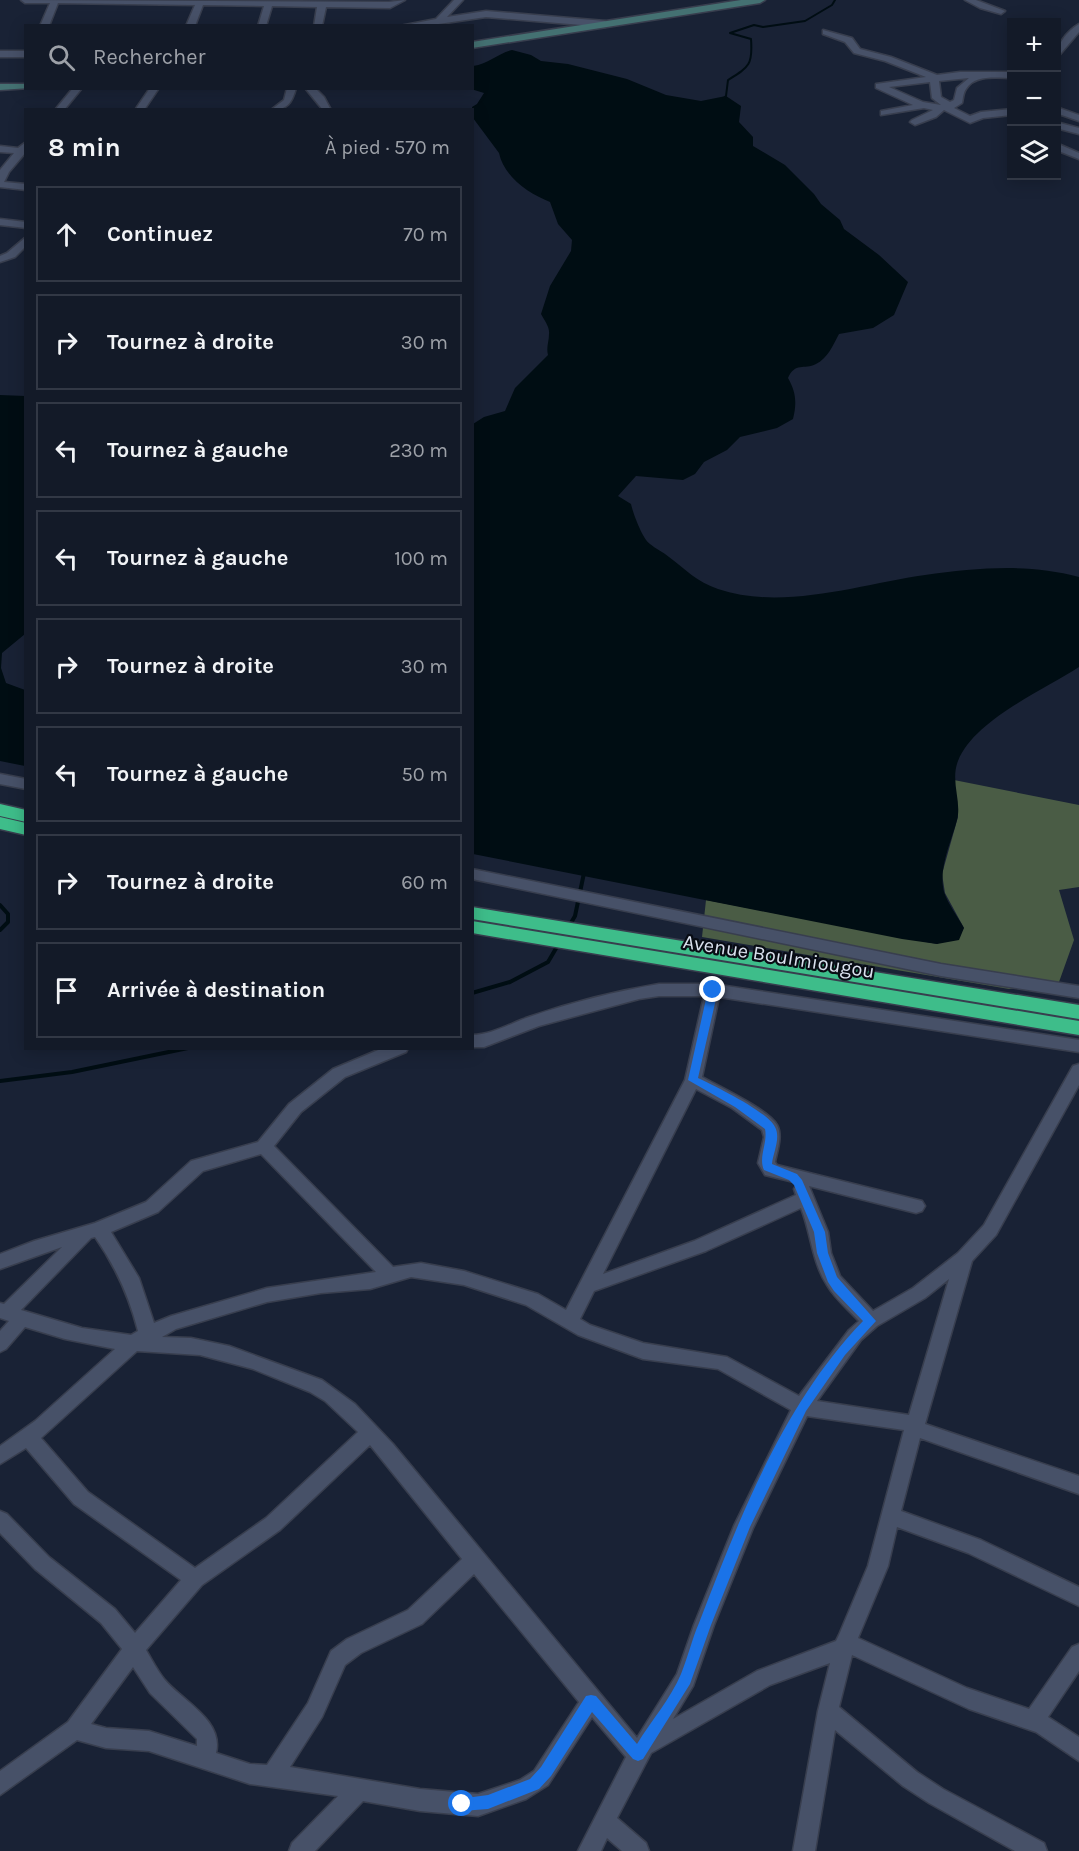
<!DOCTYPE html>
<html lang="fr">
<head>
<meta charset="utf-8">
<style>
	:root { --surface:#131a28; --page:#1c2330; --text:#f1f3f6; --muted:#9da1a8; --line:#323845 }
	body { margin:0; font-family:Karla,sans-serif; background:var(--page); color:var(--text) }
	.controls { position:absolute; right:18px; top:18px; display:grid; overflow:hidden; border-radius:0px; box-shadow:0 3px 15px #0003 }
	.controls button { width:54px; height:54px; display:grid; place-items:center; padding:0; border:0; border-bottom:2px solid var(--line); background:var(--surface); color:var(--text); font:30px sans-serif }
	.stop { position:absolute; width:18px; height:18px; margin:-14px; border:4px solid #1a73e8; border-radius:50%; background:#fff }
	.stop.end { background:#1a73e8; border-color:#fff; box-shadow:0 2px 6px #0008 }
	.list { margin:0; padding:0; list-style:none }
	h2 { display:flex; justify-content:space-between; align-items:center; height:78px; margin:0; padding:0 24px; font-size:26px }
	h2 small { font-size:20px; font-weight:400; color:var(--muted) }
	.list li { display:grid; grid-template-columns:39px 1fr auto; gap:18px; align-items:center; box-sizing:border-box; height:96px; margin:0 12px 12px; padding:0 12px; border:2px solid var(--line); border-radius:0px }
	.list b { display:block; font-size:22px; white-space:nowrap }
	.list em { font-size:20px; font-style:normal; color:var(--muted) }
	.icon { flex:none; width:33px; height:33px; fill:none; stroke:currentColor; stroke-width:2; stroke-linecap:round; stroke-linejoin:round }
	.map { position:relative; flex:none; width:1079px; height:1851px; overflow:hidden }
	.search { position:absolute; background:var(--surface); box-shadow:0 3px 15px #0003; left:24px; top:24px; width:450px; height:66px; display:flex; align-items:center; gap:15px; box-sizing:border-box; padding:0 21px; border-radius:0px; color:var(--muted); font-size:22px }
	.panel { position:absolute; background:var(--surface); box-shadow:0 3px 15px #0003; left:24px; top:108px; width:450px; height:942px; border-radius:0px }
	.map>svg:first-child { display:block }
	.forest { fill:#4a5c45 }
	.water { fill:#000d13 }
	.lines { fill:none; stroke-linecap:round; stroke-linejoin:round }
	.stream-far1 { stroke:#000d13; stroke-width:2 }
	.stream { stroke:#000d13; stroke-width:4 }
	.street-casing { stroke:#383e4e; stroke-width:3 }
	.secondary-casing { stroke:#383e4e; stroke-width:3 }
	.highway-casing { stroke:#383e4e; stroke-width:3 }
	.street { fill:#475168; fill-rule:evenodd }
	.secondary { fill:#447172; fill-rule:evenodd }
	.highway { fill:#3ebd8a; fill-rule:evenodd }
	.route { fill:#1a73e8 }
	.labels { text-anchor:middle; stroke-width:4.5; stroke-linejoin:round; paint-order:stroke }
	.street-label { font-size:20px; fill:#dae1ee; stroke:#080c14 }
</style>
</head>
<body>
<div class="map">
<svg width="1079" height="1851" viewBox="0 0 1079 1851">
	<rect width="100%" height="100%" fill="#192235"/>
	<!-- forest -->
	<polygon class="forest" points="954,780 1079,805 1079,887 1059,890 1074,940 1059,982 1009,989 702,937 706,900 937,944 964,928 945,893 942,874 958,817"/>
	<!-- water -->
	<g class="water">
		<path d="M512,50L531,55L541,61L568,64L627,79L666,95L701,101L726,96L741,106L739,122L753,137V146L785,165L814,194L821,204L840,220L844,229L879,255L908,282L894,315L873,328L839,334C833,345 828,358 816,364C804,370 795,362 788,378C796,392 797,403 793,419L777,428L740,437L727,450L704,462L695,474L683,480L636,476L618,496L631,504C633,513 642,538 650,544C656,549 663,552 669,557C685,569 697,582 718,589C783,611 861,584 925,575C977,568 1028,563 1079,577V667C1042,691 974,720 958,761C950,781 962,801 957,820C951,843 938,868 944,892C948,904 958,917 964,928L959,940L937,944L902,939L473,854V424L484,417L505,411L515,388L548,355C546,347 549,342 549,334C550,327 544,320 541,314L550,286L571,251L572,240L558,224L550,202C529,194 504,177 499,153L473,118L472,107L477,104L484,93L471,89L472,88L473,66C489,64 497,54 512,50Z"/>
		<polygon points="0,395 25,396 25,634 2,653 1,668 6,683 25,690 25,766 0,761"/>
	</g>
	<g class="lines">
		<!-- stream-far1 -->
		<path class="stream-far1" d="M723,99L726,96L728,80C749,67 753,65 751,39L730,33L754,25L763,27L805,21L832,5L835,0"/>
		<!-- stream -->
		<g class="stream">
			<polyline points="0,905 8,914 8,922 0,930"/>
			<polyline points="472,993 510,982 548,962 575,916 584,873"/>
			<polyline points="0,1081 72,1072 188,1048"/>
		</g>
		<!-- street casing -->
		<g class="street-casing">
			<g id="street">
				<polygon points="21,0 389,2 405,0 390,8 326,7 322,26 314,26 317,7 272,6 266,26 258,26 264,6 203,5 195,26 186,26 195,5 58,3 49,26 40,26 50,3 25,3"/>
				<polygon points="454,0 463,0 447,17 486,11 605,21 609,24 605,27 486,17 425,26 400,26 436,19"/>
				<polygon points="965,0 976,0 1005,11 1001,14 980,8"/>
				<path d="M1079,24V32L1056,59C1056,45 1067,31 1079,24Z"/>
				<path d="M823,30L852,38L860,49L891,57L937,75L960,72H1012V78C997,78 975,74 966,89C963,93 963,99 962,103L954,108L970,116L981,112L1012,109V115L983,118L970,123L944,110L936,117L915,125L910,122L912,120L933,110L924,108L881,115V111L913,105L876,88V84L926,77L885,61L854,53L845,42L823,34ZM969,78L957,88L954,100L950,102L941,97L939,81ZM930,82L932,98L941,105L923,102L889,87Z"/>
				<rect x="0" y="51" width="26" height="6"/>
				<polygon points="73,88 82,88 64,110 55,110"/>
				<polygon points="150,88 159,88 144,110 135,110"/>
				<path d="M287,88H296C292,103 287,110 271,110L284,100Z"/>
				<polygon points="305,88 315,88 324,97 331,110 323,110"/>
				<polygon points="1056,107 1079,115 1079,121 1056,113"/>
				<polygon points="1056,122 1079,128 1079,134 1056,128"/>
				<polygon points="26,142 26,152 9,172 4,182 26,184 26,190 0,187 0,170 14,153 0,152 0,146 18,148"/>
				<polygon points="1056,143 1079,153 1079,159 1056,150"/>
				<polygon points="0,219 26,222 26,228 0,225"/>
				<polygon points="26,237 26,246 15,257 0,262 0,256 7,253"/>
				<polygon points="0,774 26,779 26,789 0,784"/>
				<polygon points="472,869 941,964 1079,986 1079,998 941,976 472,879"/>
				<path d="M659,984H713L1079,1040V1052L719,997L702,1077C718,1086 769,1110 777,1125C783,1136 777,1151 775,1162L777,1165L922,1201L925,1206L922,1211L916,1213L809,1186L828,1232L831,1253L840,1276L873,1311L913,1288L958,1253L984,1225L1073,1066L1079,1064V1085L996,1235L972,1261L925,1424L1079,1476V1494L920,1438L901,1511L981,1540L1079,1587V1606L968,1553L897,1527L888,1566L858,1638L967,1688L1029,1709L1072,1647L1079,1644V1671L1048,1717L1079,1737V1761L1036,1732L969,1709L852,1655L839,1707L917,1772L943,1789L1044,1843L1047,1851H1015L929,1803L903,1786L835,1730L815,1851H793L818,1711L830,1663L770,1685L651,1753L617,1818L646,1843L649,1851H622L607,1838L601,1851H578L626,1757L592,1717L548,1785L526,1799L478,1816L420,1811L363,1801L315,1851H289L292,1843L338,1796L250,1784L149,1751L106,1748L77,1740L0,1795V1771L68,1722L122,1649L101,1623L35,1569L0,1533V1511L7,1514L49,1557L115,1609L135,1633L181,1580L74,1504L26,1448L0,1464V1446L35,1421L115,1349L65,1339L25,1327L6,1349L0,1352V1331L9,1321L0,1318V1303L4,1304L62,1247L0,1269V1254L34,1241L95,1223L146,1202L191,1161L258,1142L289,1104L333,1069L383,1048H408L406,1052L345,1077L301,1112L274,1146L393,1267L421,1263L464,1271L538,1294L566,1310L685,1080L704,996H659L639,999L539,1026L484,1047H472V1035C492,1035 511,1023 529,1017C569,1003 617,991 659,984ZM696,1089L732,1108L762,1130L764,1137L758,1163L765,1175L798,1183L794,1189L796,1195L694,1241L603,1274ZM261,1154L376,1272L267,1288L171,1316L154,1323L139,1278L111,1232L158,1212L203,1171ZM801,1208C811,1233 812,1262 827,1285C835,1299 848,1309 859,1321L849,1330L799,1396L727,1357L643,1343L590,1325L580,1319L594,1291L706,1251ZM95,1237C116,1267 129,1296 138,1331L131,1335L82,1328L21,1310L91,1238ZM411,1277L464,1285L526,1305L578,1335L643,1359L718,1369L791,1410L734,1526L694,1625L677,1674L637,1738L393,1444L355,1404L322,1380L229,1346L191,1338L162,1337L176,1329L267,1302L321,1293L370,1289ZM949,1279L909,1415L817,1401L861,1340L877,1326L925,1298ZM137,1351L200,1355L253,1369L310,1392L325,1401L358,1432L266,1518L195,1568L88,1492L41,1438ZM807,1416L904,1430L868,1566L839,1635L836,1641L757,1671L673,1719L693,1686L714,1625L753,1528ZM370,1445L462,1559L408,1610L347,1639L331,1651L308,1703L267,1765L250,1764L216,1753C224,1720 182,1701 164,1679C157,1670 152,1660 146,1650L202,1585L280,1530ZM474,1574L579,1702L534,1771L520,1780L478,1794L420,1789L290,1767L322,1717L345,1665L361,1653L422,1624ZM133,1667L150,1693L197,1739V1746L149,1731L106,1728L91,1724Z"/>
			</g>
		</g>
		<!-- secondary casing -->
		<g class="secondary-casing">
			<g id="secondary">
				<polygon points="741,0 765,0 760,3 472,48 472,42"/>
				<polygon points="0,84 26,84 26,88 30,88 0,90"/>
			</g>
		</g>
		<!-- highway casing -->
		<g class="highway-casing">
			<g id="highway">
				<polygon points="0,804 26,810 26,822 0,816"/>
				<polygon points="0,817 26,823 26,835 0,829"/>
				<polygon points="472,907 1079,1005 1079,1019 472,919"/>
				<polygon points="472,921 1079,1021 1079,1035 472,933"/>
			</g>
		</g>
		<!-- street -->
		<use href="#street" class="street"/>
		<!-- secondary -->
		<use href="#secondary" class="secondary"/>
		<!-- highway -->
		<use href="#highway" class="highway"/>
	</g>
	<!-- route -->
	<path class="route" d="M713,986L718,990L698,1078C715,1086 768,1112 775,1127C781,1138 773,1153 772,1164L797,1174L802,1180L825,1232L828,1253L837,1277L876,1321L845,1355L806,1411L750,1527L711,1625L690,1684L643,1759L638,1761L633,1759L592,1712L551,1776L539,1789L488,1809L462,1811L458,1809L456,1804L458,1799L488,1795L530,1779L541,1767L586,1696L591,1695L596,1696L637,1744C651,1721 671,1698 681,1674C688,1657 692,1639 699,1623C740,1517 783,1404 863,1321L834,1291L828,1282L817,1253L814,1232L794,1185L789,1180L764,1170C758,1157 768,1143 765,1129L735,1107L688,1080L708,990Z"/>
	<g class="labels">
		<!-- street labels -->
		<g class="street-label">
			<text transform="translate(779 956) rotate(9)" y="7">Avenue Boulmiougou</text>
		</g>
	</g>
</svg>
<div class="controls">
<button>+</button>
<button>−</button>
<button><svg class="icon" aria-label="layers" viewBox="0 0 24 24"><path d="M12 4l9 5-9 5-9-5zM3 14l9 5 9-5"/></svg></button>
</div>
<div class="stop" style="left:462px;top:1804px"></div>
<div class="stop end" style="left:713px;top:990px"></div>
<div class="search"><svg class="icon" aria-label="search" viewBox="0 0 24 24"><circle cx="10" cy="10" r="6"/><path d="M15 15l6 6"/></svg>Rechercher</div>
<section class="panel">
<h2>8 min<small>À pied · 570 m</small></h2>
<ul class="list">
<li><svg class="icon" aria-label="ahead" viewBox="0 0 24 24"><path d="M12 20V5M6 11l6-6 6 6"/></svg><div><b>Continuez</b></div><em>70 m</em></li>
<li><svg class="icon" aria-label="right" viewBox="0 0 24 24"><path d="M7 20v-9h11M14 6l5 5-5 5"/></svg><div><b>Tournez à droite</b></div><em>30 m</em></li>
<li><svg class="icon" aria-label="left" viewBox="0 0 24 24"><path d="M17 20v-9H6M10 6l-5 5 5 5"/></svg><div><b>Tournez à gauche</b></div><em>230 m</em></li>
<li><svg class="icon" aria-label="left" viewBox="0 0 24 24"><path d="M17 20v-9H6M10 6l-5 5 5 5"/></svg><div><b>Tournez à gauche</b></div><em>100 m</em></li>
<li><svg class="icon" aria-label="right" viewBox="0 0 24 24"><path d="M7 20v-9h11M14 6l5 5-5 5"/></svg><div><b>Tournez à droite</b></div><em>30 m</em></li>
<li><svg class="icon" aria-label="left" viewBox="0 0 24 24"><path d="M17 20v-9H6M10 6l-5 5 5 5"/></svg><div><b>Tournez à gauche</b></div><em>50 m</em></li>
<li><svg class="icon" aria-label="right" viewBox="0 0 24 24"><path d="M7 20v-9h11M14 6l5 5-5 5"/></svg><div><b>Tournez à droite</b></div><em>60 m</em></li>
<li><svg class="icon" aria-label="arrive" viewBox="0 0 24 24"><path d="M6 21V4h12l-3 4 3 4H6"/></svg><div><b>Arrivée à destination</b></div></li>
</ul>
</section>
</div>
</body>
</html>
